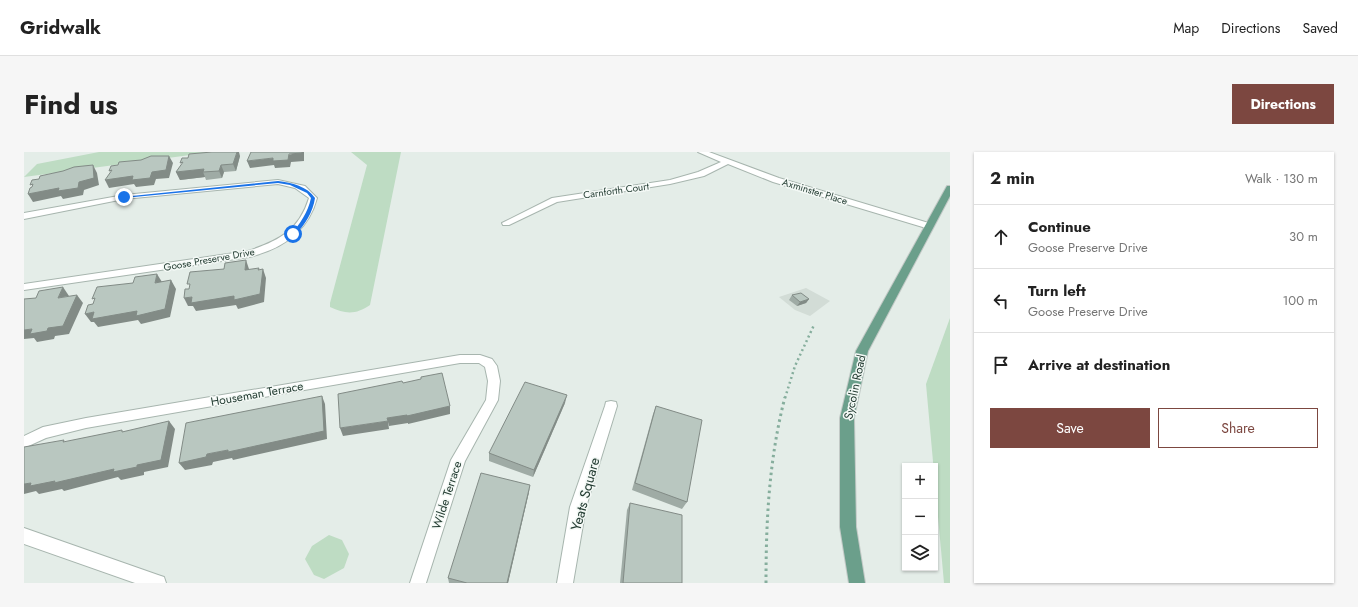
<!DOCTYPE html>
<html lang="en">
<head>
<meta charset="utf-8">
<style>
	:root { --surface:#fff; --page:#f6f6f6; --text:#222; --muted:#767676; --line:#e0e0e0; --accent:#7c4740 }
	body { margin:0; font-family:Jost,sans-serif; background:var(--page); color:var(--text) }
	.controls { position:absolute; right:12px; bottom:12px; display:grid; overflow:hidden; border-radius:0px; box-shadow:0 1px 3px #0004 }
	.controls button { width:36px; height:36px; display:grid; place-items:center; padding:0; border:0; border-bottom:1px solid var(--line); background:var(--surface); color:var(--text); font:20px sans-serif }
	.stop { position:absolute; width:12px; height:12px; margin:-9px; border:3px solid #1a73e8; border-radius:50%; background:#fff }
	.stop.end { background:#1a73e8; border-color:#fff; box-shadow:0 1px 4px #0008 }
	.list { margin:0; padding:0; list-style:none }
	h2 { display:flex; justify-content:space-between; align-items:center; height:52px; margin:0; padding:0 16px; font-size:17px }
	h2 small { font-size:13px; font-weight:400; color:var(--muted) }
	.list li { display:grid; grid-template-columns:26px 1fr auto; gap:12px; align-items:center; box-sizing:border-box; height:64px; padding:0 16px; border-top:1px solid var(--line) }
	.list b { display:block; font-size:15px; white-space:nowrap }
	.list p { margin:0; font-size:13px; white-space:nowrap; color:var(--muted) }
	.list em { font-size:13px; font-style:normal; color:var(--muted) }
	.actions { display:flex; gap:8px; padding:12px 16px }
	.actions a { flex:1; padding:9px 0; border:1px solid var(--accent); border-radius:0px; text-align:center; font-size:14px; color:var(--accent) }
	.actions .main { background:var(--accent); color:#fff }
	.icon { flex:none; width:22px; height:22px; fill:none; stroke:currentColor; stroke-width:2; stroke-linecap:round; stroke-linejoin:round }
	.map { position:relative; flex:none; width:926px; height:431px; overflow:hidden; border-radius:0px }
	header { display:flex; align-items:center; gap:24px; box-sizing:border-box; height:56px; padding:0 20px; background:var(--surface); border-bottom:1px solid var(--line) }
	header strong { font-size:19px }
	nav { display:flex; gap:22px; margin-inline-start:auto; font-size:14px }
	.intro { display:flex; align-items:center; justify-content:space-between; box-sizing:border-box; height:96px; padding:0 24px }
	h1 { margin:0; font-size:28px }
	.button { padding:10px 18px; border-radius:0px; background:var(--accent); color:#fff; font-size:14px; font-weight:700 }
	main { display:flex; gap:24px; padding:0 24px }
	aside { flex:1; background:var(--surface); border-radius:0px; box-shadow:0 1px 3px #0004 }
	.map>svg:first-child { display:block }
	.built { fill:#d2dcd6 }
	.green { fill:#bedcc3 }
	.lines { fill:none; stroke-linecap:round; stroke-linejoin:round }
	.minor-casing { stroke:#a7b5ae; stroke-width:2 }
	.major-casing { stroke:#c2c9c6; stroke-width:2 }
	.path-far1 { stroke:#86ae9d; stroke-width:2.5; stroke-dasharray:2 3; stroke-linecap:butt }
	.path { stroke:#86ae9d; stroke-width:3; stroke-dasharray:2.5 3.5; stroke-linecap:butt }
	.minor { fill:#fff; fill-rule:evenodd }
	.major { fill:#6b9f8b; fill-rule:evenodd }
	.wall { fill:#9faba5 }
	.shaded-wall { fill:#828b86 }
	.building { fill:#b9c7c0; stroke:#828b86 }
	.route { fill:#1a73e8 }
	.labels { text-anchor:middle; stroke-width:3; stroke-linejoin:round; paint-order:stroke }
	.far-street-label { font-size:10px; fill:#243d33; stroke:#f4f9f6 }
	.street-label { font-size:12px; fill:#243d33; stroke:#f4f9f6 }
	.near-street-label { font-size:14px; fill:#243d33; stroke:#f4f9f6 }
</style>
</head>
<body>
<header>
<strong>Gridwalk</strong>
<nav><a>Map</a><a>Directions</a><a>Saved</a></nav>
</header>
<div class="intro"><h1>Find us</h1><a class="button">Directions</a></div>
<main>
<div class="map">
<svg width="926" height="431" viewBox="0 0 926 431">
	<rect width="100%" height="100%" fill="#e4ede8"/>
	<!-- built -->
	<polygon class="built" points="782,136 806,149 786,164 771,158 755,145"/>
	<!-- green -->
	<g class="green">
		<polygon points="75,0 189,0 0,25 13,12"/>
		<path d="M327,0H377L346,153C332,163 321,162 306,155V151L343,13Z"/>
		<polygon points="926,166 926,431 920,431 902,232"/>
		<polygon points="305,383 318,388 325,402 320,416 300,427 290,423 281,407 288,394"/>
	</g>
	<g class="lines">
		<!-- minor casing -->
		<g class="minor-casing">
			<g id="minor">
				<polygon points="674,0 685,0 755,26 908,72 909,74 905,77 902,76 749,30 704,12 680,24 646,32 533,50 485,73 479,73 478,71 528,46 646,28 674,20 697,10"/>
				<path d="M254,28L281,34L293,46C284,80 258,97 225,105L0,138V132L224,99C254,89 275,79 285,46L271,36L254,32L100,47L0,67V61L100,43Z"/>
				<polygon points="436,203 456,203 468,207 473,214 476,229 474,248 441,309 402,431 386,431 427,308 462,248 464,229 461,215 455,211 436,211 62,276 22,286 0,296 0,284 19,275 62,266"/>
				<polygon points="587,249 592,250 593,254 562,355 549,431 533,431 546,355 581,254 582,250"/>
				<polygon points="0,376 134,423 140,425 142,431 111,431 0,392"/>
			</g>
		</g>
		<!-- major casing -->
		<g class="major-casing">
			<polygon id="major" points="923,34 926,34 926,44 844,199 830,266 832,375 841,431 825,431 816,375 816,266 832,199"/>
		</g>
		<!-- path-far1 -->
		<polyline class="path-far1" points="761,246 771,214 790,173"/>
		<!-- path -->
		<path class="path" d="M742,431C742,368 745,307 761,245"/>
		<!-- minor -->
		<use href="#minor" class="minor"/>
		<!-- major -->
		<use href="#major" class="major"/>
	</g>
	<!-- wall -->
	<g class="wall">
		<polygon points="216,4 212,19 200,20 198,26 182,28 181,25 156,28 152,20 164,6"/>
		<polygon points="768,143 785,147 782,151 773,154 765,148"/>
		<polygon points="541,251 509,325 465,309 465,301"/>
		<polygon points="632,254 663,350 658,357 608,338 629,262"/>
		<polygon points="505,340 484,431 425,431 424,426"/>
		<polygon points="606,351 658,431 596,431 603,358"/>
	</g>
	<!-- shaded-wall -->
	<g class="shaded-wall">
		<polygon points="213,0 215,0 216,4 212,19 209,12"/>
		<polygon points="278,0 280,0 280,9 267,10 266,15 251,16 250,13 226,16 223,9 249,6"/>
		<polygon points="145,4 149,11 145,26 132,27 130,33 112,35 110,32 85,36 81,28"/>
		<polygon points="69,13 73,21 75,33 60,38 59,43 39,47 37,44 9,50 4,42 55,30"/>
		<polygon points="197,13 200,20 198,26 195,19"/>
		<polygon points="180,17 179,20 181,25 156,28 152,20"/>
		<polygon points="222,108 225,117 225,126 221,118"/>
		<polygon points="239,117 242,126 240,150 214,157 212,153 172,159 169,154 164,154 160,146 168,145"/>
		<polygon points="133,122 138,130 131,131"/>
		<polygon points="147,128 152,137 146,165 117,172 114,168 74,175 70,170 67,170 61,162 70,160"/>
		<polygon points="39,135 45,144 34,146"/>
		<polygon points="53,143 59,151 45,182 31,184 30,187 13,190 10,186 0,187 0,178 8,177 24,176"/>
		<polygon points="785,147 782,151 773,154 776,150"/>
		<polygon points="543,243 541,251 509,325 510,318"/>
		<polygon points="298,244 301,252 303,287 209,308 208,306 189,310 188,313 161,318 155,311 183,302 204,298"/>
		<polygon points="426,254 426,262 384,272 384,271 365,274 363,266"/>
		<polygon points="145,269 151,277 144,315 120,320 120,323 97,328 94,325 40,339 38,337 15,342 12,339 0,342 0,332 113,313"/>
		<polygon points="364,269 365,277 319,284 316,276"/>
		<polygon points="506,333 505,340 484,431 483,431"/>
	</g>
	<!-- building -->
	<g class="building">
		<polygon points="188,0 213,0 209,12 197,13 195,19 179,20 180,17 152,20 159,10 156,11 158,6 164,6 165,2"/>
		<polygon points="227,0 278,0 278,1 265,2 264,8 249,9 249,6 223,9"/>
		<polygon points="127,4 145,4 142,18 128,20 126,26 108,28 109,24 81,28 88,18 85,19 87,14 94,13 95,10 117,8"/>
		<polygon points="69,13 70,26 55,30 54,36 34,39 35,36 4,42 6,36 8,35 9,32 6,33 8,28 15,27 16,24 39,19 50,15"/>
		<polygon points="222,108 221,118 235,116 234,118 239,117 236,142 210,148 210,144 167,151 168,145 160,146 161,137 165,137 166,132 163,132 166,120 200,117 201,111"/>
		<polygon points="133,122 131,131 147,128 141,157 112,164 113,159 68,167 70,160 61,162 64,153 69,152 71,146 68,147 73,135 109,131 111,125"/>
		<polygon points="39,135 34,146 53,143 39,174 24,176 23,179 6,182 8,177 0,178 0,147 12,146 15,139"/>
		<polygon points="777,141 785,147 776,150 768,143"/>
		<polygon points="418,221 426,254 383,264 383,263 363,266 364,269 316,276 314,242 378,229 379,231 397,227 397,225"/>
		<polygon points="501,230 543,243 510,318 465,301"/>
		<polygon points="298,244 300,279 204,300 204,298 183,302 182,305 155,311 162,271"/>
		<polygon points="632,254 678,268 663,350 611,331"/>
		<polygon points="145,269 137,308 113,313 113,315 89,320 90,317 30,331 31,329 6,334 7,331 0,332 0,295 40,288 39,290 98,278 98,280"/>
		<polygon points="457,321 506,333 483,431 443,431 424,426"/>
		<polygon points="606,351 658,363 658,431 599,431"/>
	</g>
	<!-- route -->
	<path class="route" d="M254,29C268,31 283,34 291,46C289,60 281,73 271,83L267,82C276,72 284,60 287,46L283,41L266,33L254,31L100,46L98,45Z"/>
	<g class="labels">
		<!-- far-street labels -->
		<g class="far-street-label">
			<text transform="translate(592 38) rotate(-8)" y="4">Carnforth Court</text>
			<text transform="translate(791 39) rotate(17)" y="4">Axminster Place</text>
			<text transform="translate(185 107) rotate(-10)" y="4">Goose Preserve Drive</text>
		</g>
		<!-- street labels -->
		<g class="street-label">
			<text transform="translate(831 235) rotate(-78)" y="4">Sycolin Road</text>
			<text transform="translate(233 242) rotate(-10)" y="4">Houseman Terrace</text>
			<text transform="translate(423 343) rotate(-72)" y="4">Wilde Terrace</text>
		</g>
		<!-- near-street labels -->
		<g class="near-street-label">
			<text transform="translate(561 342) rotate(-75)" y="5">Yeats Square</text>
		</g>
	</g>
</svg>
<div class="controls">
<button>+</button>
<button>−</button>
<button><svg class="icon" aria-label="layers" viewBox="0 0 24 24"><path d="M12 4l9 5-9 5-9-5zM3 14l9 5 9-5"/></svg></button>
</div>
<div class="stop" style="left:269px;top:82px"></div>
<div class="stop end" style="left:100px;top:45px"></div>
</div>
<aside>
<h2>2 min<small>Walk · 130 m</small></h2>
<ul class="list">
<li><svg class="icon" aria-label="ahead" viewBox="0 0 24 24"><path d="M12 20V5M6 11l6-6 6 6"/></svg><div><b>Continue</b><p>Goose Preserve Drive</p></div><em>30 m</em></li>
<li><svg class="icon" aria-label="left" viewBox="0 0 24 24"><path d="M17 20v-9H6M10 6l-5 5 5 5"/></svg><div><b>Turn left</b><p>Goose Preserve Drive</p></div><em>100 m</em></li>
<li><svg class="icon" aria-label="arrive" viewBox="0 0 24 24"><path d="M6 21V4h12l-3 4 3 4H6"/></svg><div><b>Arrive at destination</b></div></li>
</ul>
<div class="actions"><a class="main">Save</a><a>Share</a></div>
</aside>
</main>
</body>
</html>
